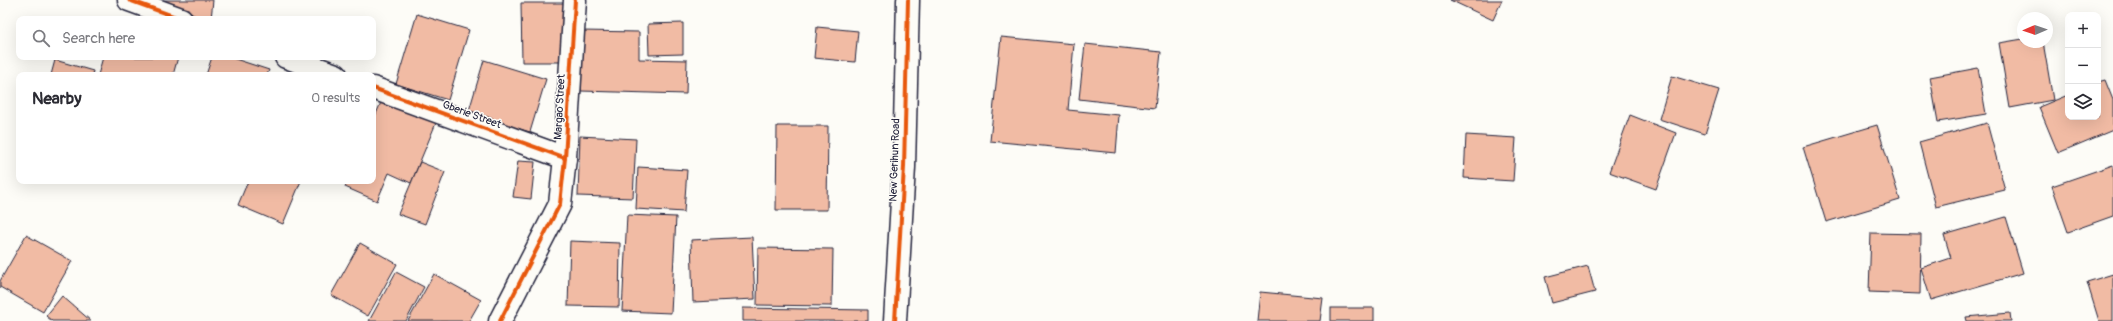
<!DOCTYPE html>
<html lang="en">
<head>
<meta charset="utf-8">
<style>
	:root { --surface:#fff; --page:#f2f2f3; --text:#2b2b33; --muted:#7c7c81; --line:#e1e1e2 }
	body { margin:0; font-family:Pangolin,sans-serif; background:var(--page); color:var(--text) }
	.controls { position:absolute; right:12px; top:12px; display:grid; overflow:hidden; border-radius:8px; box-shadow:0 4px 16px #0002 }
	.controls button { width:36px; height:36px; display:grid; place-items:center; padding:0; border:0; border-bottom:1px solid var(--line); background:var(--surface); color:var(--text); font:20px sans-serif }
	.compass { position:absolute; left:2017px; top:12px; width:36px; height:36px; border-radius:50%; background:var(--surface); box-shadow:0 4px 16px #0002; rotate:268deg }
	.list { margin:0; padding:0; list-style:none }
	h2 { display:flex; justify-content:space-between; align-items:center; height:52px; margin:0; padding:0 16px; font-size:17px }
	h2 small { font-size:13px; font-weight:400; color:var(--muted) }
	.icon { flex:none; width:22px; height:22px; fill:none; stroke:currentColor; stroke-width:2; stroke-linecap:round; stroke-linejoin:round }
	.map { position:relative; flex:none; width:2113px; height:321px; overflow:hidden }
	.search { position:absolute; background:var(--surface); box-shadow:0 4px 16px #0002; left:16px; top:16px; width:360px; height:44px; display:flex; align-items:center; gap:10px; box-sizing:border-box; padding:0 14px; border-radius:8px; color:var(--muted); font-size:15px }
	.panel { position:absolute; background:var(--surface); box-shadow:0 4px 16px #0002; left:16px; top:72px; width:360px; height:112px; border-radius:8px }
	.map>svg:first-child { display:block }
	.building { fill:#f1bba4; stroke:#22223b }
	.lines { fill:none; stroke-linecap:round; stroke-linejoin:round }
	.minor-casing { stroke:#22223b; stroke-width:25 }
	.minor { stroke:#fdfcf7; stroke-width:22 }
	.cycleway-casing { stroke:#fdfcf7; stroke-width:6 }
	.cycleway { stroke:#e8590c; stroke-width:4 }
	.labels { text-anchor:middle; stroke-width:3; stroke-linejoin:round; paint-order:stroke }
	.street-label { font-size:11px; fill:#22223b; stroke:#fdfcf7 }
</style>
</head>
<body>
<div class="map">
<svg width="2113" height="321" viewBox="0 0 2113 321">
	<rect width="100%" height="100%" fill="#fdfcf7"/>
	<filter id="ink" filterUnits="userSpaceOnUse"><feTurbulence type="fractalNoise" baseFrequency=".025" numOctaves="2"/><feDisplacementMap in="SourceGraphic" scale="8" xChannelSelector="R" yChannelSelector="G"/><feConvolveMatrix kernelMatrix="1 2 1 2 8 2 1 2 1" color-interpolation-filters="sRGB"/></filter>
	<g filter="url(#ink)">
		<!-- building -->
		<g class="building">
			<polygon points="135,0 213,0 211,19 209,19"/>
			<polygon points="1450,0 1502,0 1493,20"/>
			<polygon points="521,3 566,3 567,62 522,62"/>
			<polygon points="417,14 469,30 448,100 396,84"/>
			<polygon points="683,23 683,54 649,55 648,24"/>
			<polygon points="817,27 858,31 855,62 814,58"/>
			<polygon points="582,31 639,32 639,59 687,60 686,94 581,91"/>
			<polygon points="1001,37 1074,44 1068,110 1119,115 1116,153 990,141"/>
			<polygon points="2023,39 2023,42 2043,42 2053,100 2010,108 1999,43"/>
			<polygon points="1085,44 1161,52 1155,108 1079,99"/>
			<polygon points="103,57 178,57 173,75 98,75"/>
			<polygon points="212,57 229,57 269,70 267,75 206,75"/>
			<polygon points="55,60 93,71 92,75 51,75"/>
			<polygon points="484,60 546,79 530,132 468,114"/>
			<polygon points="1978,68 1986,114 1938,122 1930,77"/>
			<polygon points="1672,76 1719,90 1705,134 1659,119"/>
			<polygon points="2105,80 2113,100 2113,130 2058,153 2039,107 2068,95 2068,117 2098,117 2098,82"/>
			<polygon points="382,100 436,123 411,183 389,173 377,201 345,187 348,181 373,181 373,121"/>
			<polygon points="1630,115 1676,133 1656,189 1609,172"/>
			<polygon points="1987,123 2005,190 1936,207 1919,142"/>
			<polygon points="1877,125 1900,200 1826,222 1803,147"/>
			<polygon points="777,126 828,126 827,210 776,210"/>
			<polygon points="1466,135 1516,138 1513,181 1464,178"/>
			<polygon points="580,136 636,139 633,198 578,196"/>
			<polygon points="518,161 535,162 531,199 513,197"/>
			<polygon points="420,162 445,172 425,224 398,214"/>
			<polygon points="2113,165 2113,216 2068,232 2052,186"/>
			<polygon points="638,167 687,170 684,212 636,209"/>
			<polygon points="248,181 301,181 283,224 238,205"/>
			<polygon points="627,215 676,217 671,313 622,311"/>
			<polygon points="2006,217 2023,273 1931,300 1921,268 1951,258 1944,235"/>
			<polygon points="1871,233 1921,234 1920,294 1869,292"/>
			<polygon points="26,235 72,261 43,312 0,287 0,281"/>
			<polygon points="752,237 755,299 693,302 691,240"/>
			<polygon points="570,241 620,243 619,307 568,306"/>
			<polygon points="360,243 397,264 368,316 331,295"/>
			<polygon points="758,248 833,249 832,306 757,305"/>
			<polygon points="1588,266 1595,292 1552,303 1545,277"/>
			<polygon points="396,272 424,287 406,321 369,321"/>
			<polygon points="434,274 481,300 469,321 408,321"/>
			<polygon points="2113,274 2113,321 2099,321 2087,282"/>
			<polygon points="1260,292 1323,298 1320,321 1257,321"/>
			<polygon points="62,296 91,321 52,321 46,316"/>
			<polygon points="743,308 868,310 868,321 743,321"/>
			<rect x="1331" y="308" width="43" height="13"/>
			<polygon points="2010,313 2011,321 1967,321 1966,317"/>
		</g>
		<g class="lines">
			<!-- minor casing -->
			<g class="minor-casing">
				<g id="minor">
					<polyline points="129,0 181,19"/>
					<polyline points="286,57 336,75"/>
					<polyline points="373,88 565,158"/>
					<polyline points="500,321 560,204 565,158 575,0"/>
					<polyline points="895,321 904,167 908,0"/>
				</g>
			</g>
			<!-- minor -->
			<use href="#minor" class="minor"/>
			<!-- cycleway casing -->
			<g class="cycleway-casing">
				<g id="cycleway">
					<polyline points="129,0 181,19"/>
					<polyline points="373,88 565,158"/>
					<polyline points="500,321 560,204 565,158 575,0"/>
					<polyline points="895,321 904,167 908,0"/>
				</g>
			</g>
			<!-- cycleway -->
			<use href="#cycleway" class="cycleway"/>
		</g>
	</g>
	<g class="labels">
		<!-- street labels -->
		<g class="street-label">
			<text transform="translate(559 107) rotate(-87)" y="4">Margao Street</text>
			<text transform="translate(472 114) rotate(20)" y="4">Gberie Street</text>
			<text transform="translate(894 160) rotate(-88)" y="4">New Gerihun Road</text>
		</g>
	</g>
</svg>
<div class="controls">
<button>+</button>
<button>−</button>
<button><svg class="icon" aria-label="layers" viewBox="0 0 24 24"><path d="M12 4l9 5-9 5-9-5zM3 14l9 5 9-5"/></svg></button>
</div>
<svg class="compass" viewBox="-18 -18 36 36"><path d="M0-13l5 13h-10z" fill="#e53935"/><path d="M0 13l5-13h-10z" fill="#7c7c81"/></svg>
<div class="search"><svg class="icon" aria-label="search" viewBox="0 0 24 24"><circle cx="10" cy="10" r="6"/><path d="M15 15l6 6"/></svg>Search here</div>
<section class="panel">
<h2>Nearby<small>0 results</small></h2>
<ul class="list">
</ul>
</section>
</div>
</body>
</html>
